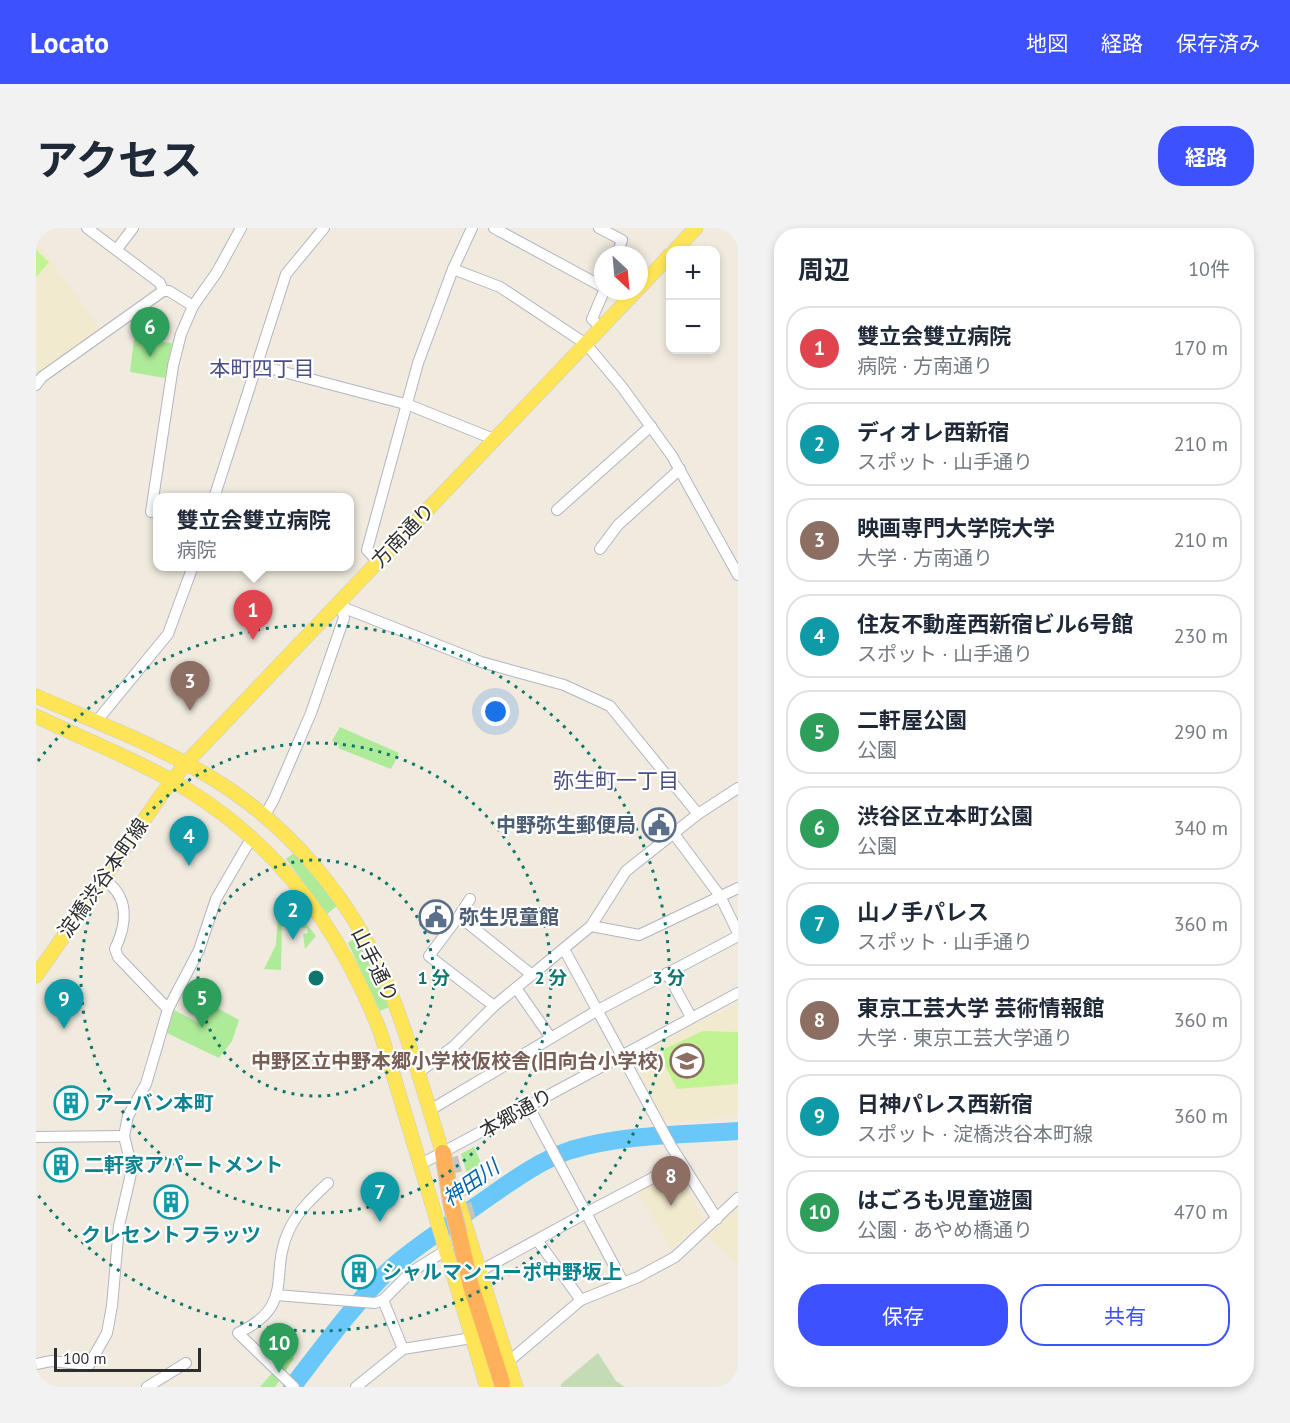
<!DOCTYPE html>
<html lang="ja">
<head>
<meta charset="utf-8">
<style>
	:root { --surface:#fff; --page:#f2f2f3; --text:#1f2937; --muted:#747a83; --line:#e0e1e3; --accent:#3d51ff }
	body { margin:0; font-family:"PT Sans","Noto Sans JP",sans-serif; background:var(--page); color:var(--text) }
	.controls { position:absolute; right:18px; top:18px; display:grid; overflow:hidden; border-radius:12px; box-shadow:0 3px 9px #0003 }
	.controls button { width:54px; height:54px; display:grid; place-items:center; padding:0; border:0; border-bottom:2px solid var(--line); background:var(--surface); color:var(--text); font:30px sans-serif }
	.compass { position:absolute; left:558px; top:18px; width:54px; height:54px; border-radius:50%; background:var(--surface); box-shadow:0 3px 9px #0003; rotate:154deg }
	.scale { position:absolute; left:18px; bottom:15px; width:147px; box-sizing:border-box; padding-left:6px; border:3px solid #2e2e2e; border-top:0; font-size:16px; line-height:21px; white-space:nowrap; color:#2e2e2e; -webkit-text-stroke:4px #fff; paint-order:stroke }
	.you { position:absolute; left:460px; top:484px; width:21px; height:21px; margin:-15px; border:4px solid #fff; border-radius:50%; background:#1a73e8; box-shadow:0 0 0 9px #1a73e833 }
	.badge { display:grid; place-items:center; width:39px; height:39px; border-radius:50%; background:var(--accent); color:#fff; font-size:20px; font-weight:700 }
	.pin { position:absolute; translate:-50% -50px; filter:drop-shadow(0 2px 3px #0008) }
	.pin::after { content:''; position:absolute; top:32px; width:21px; height:18px; background:inherit; clip-path:polygon(0 0,100% 0,50% 100%) }
	.popup { position:absolute; left:117px; top:265px; width:201px; height:78px; box-sizing:border-box; display:grid; place-content:center; border-radius:12px; background:var(--surface); filter:drop-shadow(0 2px 4px #0005); font-size:20px; white-space:nowrap; color:var(--muted) }
	.popup b { font-size:22px; color:var(--text) }
	.popup::after { content:''; position:absolute; left:50%; top:100%; margin-left:-12px; border:12px solid transparent; border-top-color:var(--surface) }
	.list { margin:0; padding:0; list-style:none }
	h2 { display:flex; justify-content:space-between; align-items:center; height:78px; margin:0; padding:0 24px; font-size:26px }
	h2 small { font-size:20px; font-weight:400; color:var(--muted) }
	.list li { display:grid; grid-template-columns:39px 1fr auto; gap:18px; align-items:center; box-sizing:border-box; height:84px; margin:0 12px 12px; padding:0 12px; border:2px solid var(--line); border-radius:24px }
	.list b { display:block; font-size:22px; white-space:nowrap }
	.list p { margin:0; font-size:20px; white-space:nowrap; color:var(--muted) }
	.list em { font-size:20px; font-style:normal; color:var(--muted) }
	.actions { display:flex; gap:12px; padding:18px 24px }
	.actions a { flex:1; padding:14px 0; border:2px solid var(--accent); border-radius:24px; text-align:center; font-size:21px; color:var(--accent) }
	.actions .main { background:var(--accent); color:#fff }
	.map { position:relative; flex:none; width:702px; height:1159px; overflow:hidden; border-radius:24px }
	header { display:flex; align-items:center; gap:36px; box-sizing:border-box; height:84px; padding:0 30px; background:var(--accent); color:#fff }
	header strong { font-size:28px }
	nav { display:flex; gap:33px; margin-inline-start:auto; font-size:21px }
	.intro { display:flex; align-items:center; justify-content:space-between; box-sizing:border-box; height:144px; padding:0 36px }
	h1 { margin:0; font-size:42px }
	.button { padding:15px 27px; border-radius:24px; background:var(--accent); color:#fff; font-size:21px; font-weight:700 }
	main { display:flex; gap:36px; padding:0 36px }
	aside { flex:1; background:var(--surface); border-radius:24px; box-shadow:0 3px 9px #0003 }
	.map>svg:first-child { display:block }
	.education { fill:#f2eace }
	.green { fill:#adeb98 }
	.cemetery { fill:#c4dbb5 }
	.pitch { fill:#c2f393 }
	.lines { fill:none; stroke-linecap:round; stroke-linejoin:round }
	.river { stroke:#6ac7fa; stroke-width:18 }
	.highway-tunnel { stroke:#c9c4bc; stroke-width:16; stroke-dasharray:16 8; stroke-linecap:butt }
	.minor-casing { stroke:#b3b4c2; stroke-width:12 }
	.major-casing { stroke:#cdcdcd; stroke-width:15 }
	.highway-casing { stroke:#cdcdcd; stroke-width:18 }
	.minor { stroke:#fff; stroke-width:10 }
	.major { stroke:#fee557; stroke-width:14 }
	.highway { stroke:#ffb05b; stroke-width:16 }
	.highway-bridge-casing { stroke:#cdcdcd; stroke-width:18; stroke-linecap:butt }
	.highway-bridge { stroke:#ffb05b; stroke-width:16 }
	.ring { fill:none; stroke:#0f766e; stroke-width:3; stroke-dasharray:3 6 }
	.labels { text-anchor:middle; stroke-width:4.5; stroke-linejoin:round; paint-order:stroke }
	.street-label { font-size:20px; fill:#2e2e2e; stroke:#fff }
	.service-label { font-size:20px; font-weight:bold; fill:#4e5e75; stroke:#fff; text-anchor:end }
	.education-label { font-size:20px; font-weight:bold; fill:#785e54; stroke:#fff; text-anchor:end }
	.culture-label { font-size:20px; font-weight:bold; fill:#0d838f; stroke:#fff; text-anchor:start }
	.neighbourhood-label { font-size:21px; fill:#494e84; stroke:#fff }
	.water-label { font-size:21px; font-style:italic; fill:#0164ae; stroke:#fff }
	.centre { fill:#0f766e; stroke:#fff; stroke-width:3 }
	.ring-label { font-size:18px; text-anchor:middle; font-weight:bold; fill:#0f766e; stroke:#fff; stroke-width:4.5; stroke-linejoin:round; paint-order:stroke }
</style>
</head>
<body>
<header>
<strong>Locato</strong>
<nav><a>地図</a><a>経路</a><a>保存済み</a></nav>
</header>
<div class="intro"><h1>アクセス</h1><a class="button">経路</a></div>
<main>
<div class="map">
<svg width="702" height="1159" viewBox="0 0 702 1159">
	<rect width="100%" height="100%" fill="#f0eadf"/>
	<!-- education -->
	<g class="education">
		<polygon points="2,15 64,101 0,154 0,16"/>
		<polygon points="702,774 702,888 646,894 626,892 598,828"/>
		<polygon points="638,946 645,949 668,992 635,1021 602,964"/>
		<polygon points="702,976 702,1038 670,1006"/>
	</g>
	<!-- green -->
	<g class="green">
		<polygon points="98,111 136,115 129,150 94,144"/>
		<polygon points="304,499 363,525 355,541 302,520 303,517 296,513"/>
		<polygon points="258,625 302,677 291,686 250,631"/>
		<polygon points="242,685 246,686 245,742 228,741 240,717"/>
		<polygon points="268,693 280,708 269,721 267,706 272,705 271,700 266,700"/>
		<polygon points="321,708 353,779 344,783 312,715"/>
		<polygon points="174,776 203,792 196,813 183,830 131,805 138,782 163,795"/>
		<polygon points="438,919 453,953 437,964 425,926"/>
		<polygon points="253,1126 258,1130 239,1159 224,1159"/>
	</g>
	<!-- cemetery -->
	<polygon class="cemetery" points="562,1125 580,1153 589,1159 525,1159 525,1156"/>
	<!-- pitch -->
	<g class="pitch">
		<polygon points="0,22 13,34 0,49"/>
		<polygon points="667,803 702,804 702,856 641,861 627,834 628,821"/>
	</g>
	<g class="lines">
		<!-- river -->
		<path class="river" d="M256,1159C287,1119 316,1078 352,1043C379,1018 411,999 440,978C469,958 501,933 535,922C589,906 646,907 702,903"/>
		<!-- highway-tunnel -->
		<polyline class="highway-tunnel" points="414,930 432,992"/>
		<!-- minor casing -->
		<g class="minor-casing">
			<g id="minor">
				<polyline points="51,0 124,55 127,63"/>
				<polyline points="458,0 567,59"/>
				<polyline points="563,0 586,12 581,27"/>
				<polyline points="81,21 97,0"/>
				<polyline points="417,41 464,59 550,116 586,159 636,228 702,347"/>
				<polyline points="565,100 556,91 568,63"/>
				<polyline points="221,137 373,177 460,212"/>
				<polyline points="0,157 6,149 127,63 133,63 157,78"/>
				<polyline points="178,270 250,46 288,0"/>
				<polyline points="521,282 615,198"/>
				<polyline points="115,284 137,138 145,106 157,78 181,44 205,0"/>
				<polyline points="564,321 582,297 644,241"/>
				<polyline points="341,333 331,322 382,135 417,41 436,0"/>
				<polyline points="303,373 311,381 445,434 528,457 574,478 662,586"/>
				<polyline points="60,494 132,406 157,338"/>
				<polyline points="228,589 238,571 275,485 308,390 304,374"/>
				<polyline points="638,606 684,668 702,705"/>
				<path d="M67,651C94,668 91,696 79,721L82,729L132,781"/>
				<polyline points="423,688 434,671"/>
				<polyline points="555,698 603,707 702,660"/>
				<polyline points="528,721 635,918 681,991"/>
				<polyline points="631,745 655,789"/>
				<polyline points="480,760 515,810"/>
				<polyline points="458,778 393,728 423,688 496,747"/>
				<polyline points="382,845 418,818 458,778 555,698 590,643 662,586 702,560"/>
				<polyline points="493,879 550,985 645,935"/>
				<polyline points="394,882 562,782 702,708"/>
				<polyline points="0,909 88,908"/>
				<polyline points="385,936 702,765"/>
				<polyline points="501,1012 545,1072"/>
				<polyline points="444,1043 550,985 587,1054"/>
				<polyline points="240,1067 339,1075 347,1072 375,1044 412,1021"/>
				<polyline points="347,1072 367,1121"/>
				<polyline points="472,1134 545,1072 602,1049 639,1029 702,970"/>
				<polyline points="0,1136 15,1133 53,1137 71,1105 76,1078 83,998 96,941 88,908 92,888 110,856 132,781 163,722 180,671 216,609"/>
				<polyline points="111,1159 150,1135"/>
				<path d="M258,1159L202,1105C261,1077 232,1046 253,1002C262,983 277,969 292,955"/>
				<polyline points="320,1159 367,1121 436,1110"/>
			</g>
		</g>
		<!-- major casing -->
		<g class="major-casing">
			<g id="major">
				<polyline points="639,22 660,0"/>
				<polyline points="603,60 634,27"/>
				<path d="M0,468C57,493 116,515 169,546C254,595 321,677 356,768C377,822 392,878 409,933"/>
				<path d="M0,488C51,513 107,534 155,564C246,621 307,707 345,806L451,1159"/>
				<polyline points="0,748 126,566 150,535 600,63"/>
				<polyline points="423,977 480,1159"/>
			</g>
		</g>
		<!-- highway casing -->
		<g class="highway-casing">
			<g id="highway">
				<polyline points="407,925 416,979"/>
				<polyline points="423,1006 435,1058 466,1155"/>
			</g>
		</g>
		<!-- minor -->
		<use href="#minor" class="minor"/>
		<!-- major -->
		<use href="#major" class="major"/>
		<!-- highway -->
		<use href="#highway" class="highway"/>
		<!-- highway-bridge casing -->
		<g class="highway-bridge-casing">
			<polyline id="highway-bridge" points="416,979 423,1006"/>
		</g>
		<!-- highway-bridge -->
		<use href="#highway-bridge" class="highway-bridge"/>
	</g>
	<!-- distance rings -->
	<g class="ring">
		<circle cx="280" cy="750" r="118"/>
		<circle cx="280" cy="750" r="235"/>
		<path d="M2 533A353 353 0 1 1 2 967"/>
	</g>
	<!-- icons -->
	<defs>
		<g id="civic-ring" transform="scale(1.725)"><circle r="9.5" fill="#fff" stroke="#5c6f8a" stroke-width="1.5"/><path d="M-.6-6.5H3V-4.5H.6V-3L4-1V1h2V6H-6V1h2V-1L-.6-3ZM-1.2 2.5V6h2.4V2.5Z" fill="#5c6f8a"/></g>
		<g id="school-ring" transform="scale(1.725)"><circle r="9.5" fill="#fff" stroke="#8d6e63" stroke-width="1.5"/><path d="M0-5L7-2L0 1L-7-2ZM-4 1L0 2.5L4 1V4Q0 6-4 4Z" fill="#8d6e63"/></g>
		<g id="building-ring" transform="scale(1.725)"><circle r="9.5" fill="#fff" stroke="#0f9aa8" stroke-width="1.5"/><path d="M-4-6H4V6H1V3H-1V6H-4ZM-2.5-4.3h1.7v1.8h-1.7ZM.8-4.3h1.7v1.8H.8ZM-2.5-1h1.7V.8h-1.7ZM.8-1h1.7V.8H.8Z" fill="#0f9aa8"/></g>
	</defs>
	<g fill-rule="evenodd">
		<use href="#civic-ring" x="623" y="597"/>
		<use href="#civic-ring" x="400" y="689"/>
		<use href="#school-ring" x="651" y="833"/>
		<use href="#building-ring" x="35" y="875"/>
		<use href="#building-ring" x="25" y="937"/>
		<use href="#building-ring" x="135" y="974"/>
		<use href="#building-ring" x="323" y="1044"/>
	</g>
	<g class="labels">
		<!-- street labels -->
		<g class="street-label">
			<text transform="translate(367 307) rotate(-46)" y="7">方南通り</text>
			<text transform="translate(67 650) rotate(-55)" y="7">淀橋渋谷本町線</text>
			<text transform="translate(339 737) rotate(64)" y="7">山手通り</text>
			<text transform="translate(480 885) rotate(-29)" y="7">本郷通り</text>
		</g>
		<!-- service labels -->
		<g class="service-label">
			<text x="600" y="604">中野弥生郵便局</text>
			<text x="423" y="696" text-anchor="start">弥生児童館</text>
		</g>
		<!-- education labels -->
		<g class="education-label">
			<text x="628" y="840">中野区立中野本郷小学校仮校舎(旧向台小学校)</text>
		</g>
		<!-- culture labels -->
		<g class="culture-label">
			<text x="58" y="882">アーバン本町</text>
			<text x="48" y="944">二軒家アパートメント</text>
			<text x="135" y="1014" text-anchor="middle">クレセントフラッツ</text>
			<text x="346" y="1051">シャルマンコーポ中野坂上</text>
		</g>
		<!-- neighbourhood labels -->
		<g class="neighbourhood-label">
			<text x="226" y="148">本町四丁目</text>
			<text x="580" y="560">弥生町一丁目</text>
		</g>
		<!-- water labels -->
		<g class="water-label">
			<text transform="translate(435 955) rotate(-35)" y="7">神田川</text>
		</g>
	</g>
	<circle cx="280" cy="750" r="9" class="centre"/>
	<g class="ring-label">
		<text x="398" y="756">1 分</text>
		<text x="515" y="756">2 分</text>
		<text x="633" y="756">3 分</text>
	</g>
</svg>
<div class="controls">
<button>+</button>
<button>−</button>
</div>
<svg class="compass" viewBox="-18 -18 36 36"><path d="M0-13l5 13h-10z" fill="#e53935"/><path d="M0 13l5-13h-10z" fill="#747a83"/></svg>
<div class="scale">100 m</div>
<div class="you"></div>
<div class="pin badge" style="left:217px;top:412px;background:#e0444e">1</div>
<div class="popup"><b>雙立会雙立病院</b>病院</div>
<div class="pin badge" style="left:257px;top:712px;background:#0f9aa8">2</div>
<div class="pin badge" style="left:154px;top:483px;background:#8d6e63">3</div>
<div class="pin badge" style="left:153px;top:638px;background:#0f9aa8">4</div>
<div class="pin badge" style="left:166px;top:800px;background:#2e9e5b">5</div>
<div class="pin badge" style="left:114px;top:129px;background:#2e9e5b">6</div>
<div class="pin badge" style="left:344px;top:994px;background:#0f9aa8">7</div>
<div class="pin badge" style="left:635px;top:978px;background:#8d6e63">8</div>
<div class="pin badge" style="left:28px;top:801px;background:#0f9aa8">9</div>
<div class="pin badge" style="left:243px;top:1145px;background:#2e9e5b">10</div>
</div>
<aside>
<h2>周辺<small>10件</small></h2>
<ul class="list">
<li><span class="badge" style="background:#e0444e">1</span><div><b>雙立会雙立病院</b><p>病院 · 方南通り</p></div><em>170 m</em></li>
<li><span class="badge" style="background:#0f9aa8">2</span><div><b>ディオレ西新宿</b><p>スポット · 山手通り</p></div><em>210 m</em></li>
<li><span class="badge" style="background:#8d6e63">3</span><div><b>映画専門大学院大学</b><p>大学 · 方南通り</p></div><em>210 m</em></li>
<li><span class="badge" style="background:#0f9aa8">4</span><div><b>住友不動産西新宿ビル6号館</b><p>スポット · 山手通り</p></div><em>230 m</em></li>
<li><span class="badge" style="background:#2e9e5b">5</span><div><b>二軒屋公園</b><p>公園</p></div><em>290 m</em></li>
<li><span class="badge" style="background:#2e9e5b">6</span><div><b>渋谷区立本町公園</b><p>公園</p></div><em>340 m</em></li>
<li><span class="badge" style="background:#0f9aa8">7</span><div><b>山ノ手パレス</b><p>スポット · 山手通り</p></div><em>360 m</em></li>
<li><span class="badge" style="background:#8d6e63">8</span><div><b>東京工芸大学 芸術情報館</b><p>大学 · 東京工芸大学通り</p></div><em>360 m</em></li>
<li><span class="badge" style="background:#0f9aa8">9</span><div><b>日神パレス西新宿</b><p>スポット · 淀橋渋谷本町線</p></div><em>360 m</em></li>
<li><span class="badge" style="background:#2e9e5b">10</span><div><b>はごろも児童遊園</b><p>公園 · あやめ橋通り</p></div><em>470 m</em></li>
</ul>
<div class="actions"><a class="main">保存</a><a>共有</a></div>
</aside>
</main>
</body>
</html>
